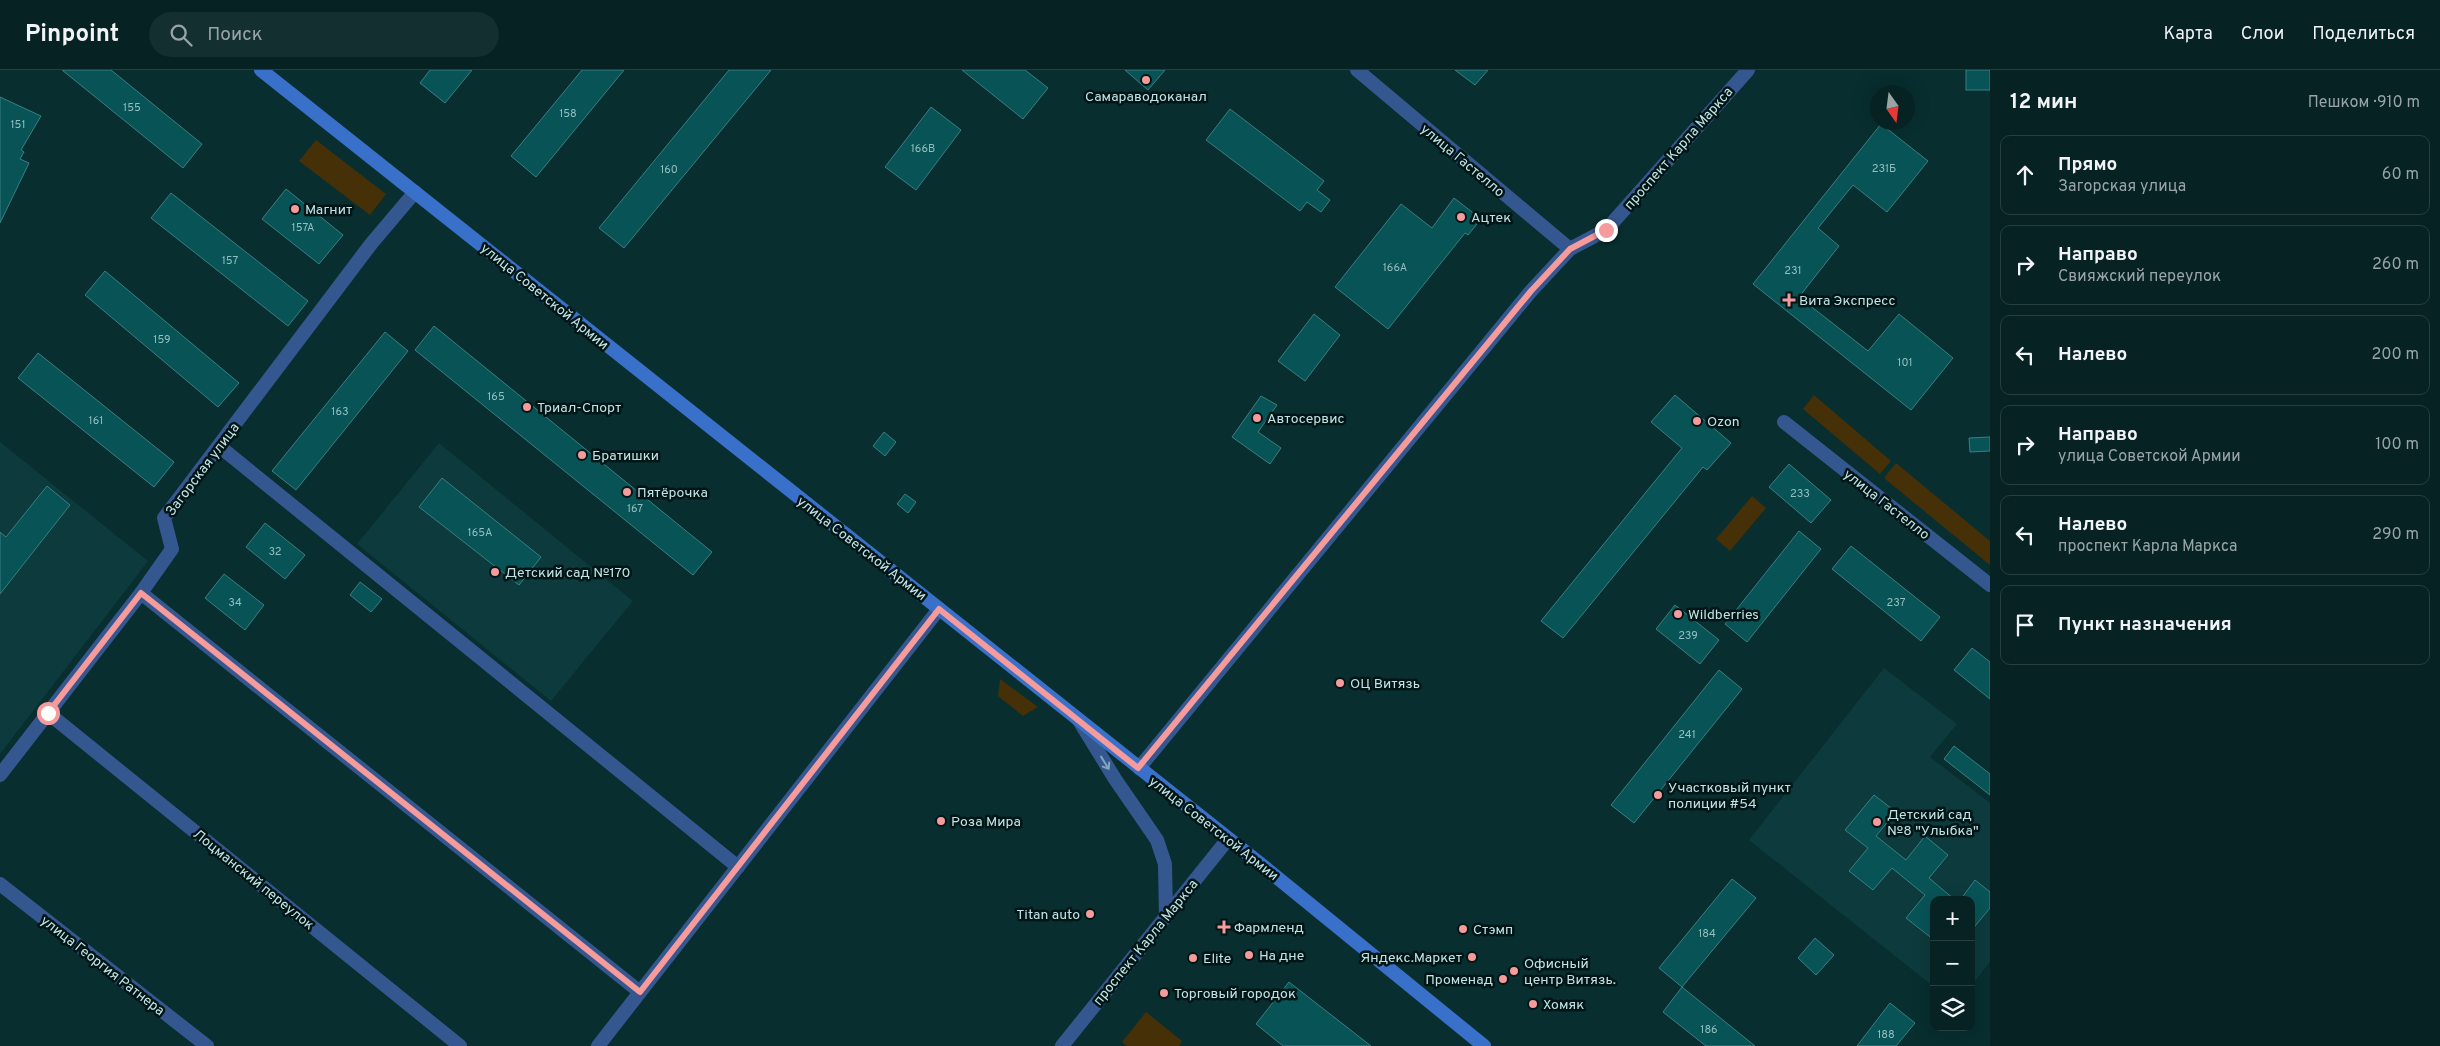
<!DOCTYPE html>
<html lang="ru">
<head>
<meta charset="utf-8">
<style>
	:root { --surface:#062223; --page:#142f30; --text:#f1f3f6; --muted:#98a4a6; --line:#273f41 }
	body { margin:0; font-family:Overpass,sans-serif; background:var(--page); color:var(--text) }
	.controls { position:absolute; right:15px; bottom:15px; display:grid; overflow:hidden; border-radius:10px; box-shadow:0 5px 20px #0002 }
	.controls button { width:45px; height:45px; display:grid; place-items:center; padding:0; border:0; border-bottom:1px solid var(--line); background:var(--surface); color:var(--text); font:25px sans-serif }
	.compass { position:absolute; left:1870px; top:15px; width:45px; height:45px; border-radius:50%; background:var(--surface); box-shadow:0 5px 20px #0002; rotate:166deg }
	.stop { position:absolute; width:15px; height:15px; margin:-11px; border:4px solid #f59b9b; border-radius:50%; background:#fff }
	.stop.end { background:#f59b9b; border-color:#fff; box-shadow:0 1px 5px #0008 }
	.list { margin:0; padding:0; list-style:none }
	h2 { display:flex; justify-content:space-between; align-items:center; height:65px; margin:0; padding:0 20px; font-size:21px }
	h2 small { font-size:16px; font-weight:400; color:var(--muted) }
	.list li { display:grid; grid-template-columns:32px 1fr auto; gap:15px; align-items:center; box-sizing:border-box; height:80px; margin:0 10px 10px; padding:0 10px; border:1px solid var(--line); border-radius:10px }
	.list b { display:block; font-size:19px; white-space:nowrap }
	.list p { margin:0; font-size:16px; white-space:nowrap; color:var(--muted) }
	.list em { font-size:16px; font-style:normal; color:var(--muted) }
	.icon { flex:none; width:28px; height:28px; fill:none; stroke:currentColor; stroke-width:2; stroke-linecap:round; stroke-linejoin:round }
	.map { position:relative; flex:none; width:1990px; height:976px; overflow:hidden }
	header { display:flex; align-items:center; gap:30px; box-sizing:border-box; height:70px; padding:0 25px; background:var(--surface); border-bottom:1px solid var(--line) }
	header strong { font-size:24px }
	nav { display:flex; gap:28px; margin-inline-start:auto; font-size:18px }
	.search { width:350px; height:45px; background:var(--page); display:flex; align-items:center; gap:12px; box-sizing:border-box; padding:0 18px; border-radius:28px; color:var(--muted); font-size:19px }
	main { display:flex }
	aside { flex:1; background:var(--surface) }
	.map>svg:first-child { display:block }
	.built { fill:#0d3a3c }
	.green { fill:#453007 }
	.building { fill:#085356; stroke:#3b7f82 }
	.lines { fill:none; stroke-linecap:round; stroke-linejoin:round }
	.minor { stroke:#355790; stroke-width:14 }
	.tertiary { stroke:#355790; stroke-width:14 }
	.secondary { stroke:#3970ca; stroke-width:14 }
	.oneway { stroke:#83a4be }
	.route { stroke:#f59b9b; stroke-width:6 }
	.poi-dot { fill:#f59b9b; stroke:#001516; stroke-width:2 }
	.labels { text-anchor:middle; stroke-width:5; stroke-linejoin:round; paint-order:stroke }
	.number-label { font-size:11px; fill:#94bfc0 }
	.poi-label { font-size:14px; fill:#c2e3e4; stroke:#001516; text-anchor:start }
	.street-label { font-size:14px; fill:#c2e3e4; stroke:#001516 }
</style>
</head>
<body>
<header>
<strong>Pinpoint</strong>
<div class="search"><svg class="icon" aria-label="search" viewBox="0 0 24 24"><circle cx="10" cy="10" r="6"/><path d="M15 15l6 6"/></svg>Поиск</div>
<nav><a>Карта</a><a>Слои</a><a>Поделиться</a></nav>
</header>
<main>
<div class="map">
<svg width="1990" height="976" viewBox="0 0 1990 976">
	<rect width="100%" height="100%" fill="#082e2f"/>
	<!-- built -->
	<g class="built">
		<polygon points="0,372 148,491 0,684"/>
		<polygon points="439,373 633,531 551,631 357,474"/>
		<polygon points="1884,598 1957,654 1930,687 1990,733 1990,892 1971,916 1971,830 1934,830 1934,917 1749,770"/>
	</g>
	<!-- green -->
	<g class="green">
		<polygon points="316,70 386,124 370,145 299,91"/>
		<polygon points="1814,325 1891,391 1880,404 1803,339"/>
		<polygon points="1896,393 1990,471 1990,495 1884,408"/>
		<polygon points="1752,426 1766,438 1730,481 1716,469"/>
		<polygon points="1000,609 1038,637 1023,646 998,626"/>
		<polygon points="1146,942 1182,971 1179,976 1127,976 1122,972"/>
	</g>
	<!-- building -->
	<g class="building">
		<polygon points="62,0 111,0 202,74 183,98"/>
		<polygon points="430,0 472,0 445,33 420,13"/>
		<polygon points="582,0 624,0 536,107 511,86"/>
		<polygon points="729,0 771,0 624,178 599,158"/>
		<polygon points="962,0 1025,0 1048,18 1023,49"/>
		<polygon points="1125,0 1165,0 1148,20"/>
		<polygon points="1455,0 1488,0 1475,15"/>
		<rect x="1966" y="0" width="24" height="20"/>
		<polygon points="0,27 41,46 21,80 24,82 20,89 29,93 0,153"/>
		<polygon points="931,37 961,60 916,120 885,97"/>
		<polygon points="1230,39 1324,111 1317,120 1330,130 1321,142 1307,132 1300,141 1206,70"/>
		<polygon points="1881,54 1928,91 1887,142 1853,115 1818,158 1839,176 1799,227 1868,281 1899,244 1953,288 1911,340 1753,214"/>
		<polygon points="286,119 343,165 319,194 262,149"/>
		<polygon points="171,123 308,231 288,256 151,148"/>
		<polygon points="1454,128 1481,149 1468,165 1465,163 1388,259 1335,217 1401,134 1432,158"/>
		<polygon points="105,201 239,313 218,337 85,225"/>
		<polygon points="1314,244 1340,265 1305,311 1278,291"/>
		<polygon points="434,256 712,482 693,505 415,280"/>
		<polygon points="385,262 408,281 296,420 272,401"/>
		<polygon points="38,283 174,392 154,417 18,308"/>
		<polygon points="1675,325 1731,373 1707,400 1703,397 1563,568 1541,551 1682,378 1651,352"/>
		<polygon points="1261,326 1277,335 1258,362 1281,378 1270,394 1232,367"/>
		<polygon points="884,362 896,372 885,386 873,376"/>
		<polygon points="1990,367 1990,381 1970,382 1969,368"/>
		<polygon points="1789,394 1831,430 1811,453 1769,417"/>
		<polygon points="442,408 541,487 519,515 419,437"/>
		<polygon points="47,416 70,435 0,524 0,462 6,467"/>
		<polygon points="905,424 916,432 908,443 897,434"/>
		<polygon points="265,453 305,485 285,509 246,477"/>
		<polygon points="1799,461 1821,479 1747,572 1725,554"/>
		<polygon points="1851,476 1940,547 1921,571 1832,499"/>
		<polygon points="224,504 264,535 245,560 205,528"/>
		<polygon points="360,512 382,529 371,542 350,525"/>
		<polygon points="1675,535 1719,570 1700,594 1656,559"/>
		<polygon points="1972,578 1990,592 1990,629 1954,600"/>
		<polygon points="1719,600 1742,619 1634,753 1611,735"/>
		<polygon points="1954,676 1990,704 1990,725 1944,689"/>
		<polygon points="1874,725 1896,742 1876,766 1906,790 1925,766 1948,785 1929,808 1955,830 1934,830 1934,870 1906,848 1925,825 1892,798 1873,820 1849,801 1868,778 1845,760"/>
		<polygon points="1732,809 1756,828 1682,917 1659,898"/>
		<polygon points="1975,810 1990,822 1990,838 1971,861 1971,830 1960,830"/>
		<polygon points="1815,868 1834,885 1816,905 1798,888"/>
		<polygon points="1289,912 1371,976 1283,976 1256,954"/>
		<polygon points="1682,917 1755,976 1706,976 1663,942"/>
		<polygon points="1890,933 1915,953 1896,976 1857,976"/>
	</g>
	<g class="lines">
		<!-- minor -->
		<g class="minor">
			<polyline points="1357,0 1570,179"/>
			<polyline points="1784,352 1990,515"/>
			<polyline points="219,376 738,797"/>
			<polyline points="141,523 640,922"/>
			<polyline points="48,643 460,976"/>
			<polyline points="1139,698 1531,221 1570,179 1606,160 1748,0"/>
			<polyline points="0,705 141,523 172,479 164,448 371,174 415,122"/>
			<polyline points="0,814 207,976"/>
			<polyline points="598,976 939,539"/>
		</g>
		<!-- tertiary -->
		<g class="tertiary">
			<polyline points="1080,652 1115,709 1157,770 1165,794 1166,847"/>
			<polyline points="1062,976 1228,769"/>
		</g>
		<!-- secondary -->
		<polyline class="secondary" points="261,0 1263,796 1484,976"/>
	</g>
	<!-- one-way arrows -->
	<defs><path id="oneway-shaft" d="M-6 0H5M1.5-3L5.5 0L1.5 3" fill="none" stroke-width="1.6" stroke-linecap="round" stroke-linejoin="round" transform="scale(1.25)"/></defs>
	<use class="oneway" href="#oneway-shaft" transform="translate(1105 693) rotate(58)"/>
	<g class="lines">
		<!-- route -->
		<polyline class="route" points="48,643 141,523 640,922 939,539 1138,698 1531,221 1570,179 1606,160"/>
	</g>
	<!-- markers -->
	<g class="poi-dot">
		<circle cx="1146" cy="10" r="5"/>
		<circle cx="295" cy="139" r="5"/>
		<circle cx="1461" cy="147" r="5"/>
		<path d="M1786.5 222.5h5v5h5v5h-5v5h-5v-5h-5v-5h5z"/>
		<circle cx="527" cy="337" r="5"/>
		<circle cx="1257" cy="348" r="5"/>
		<circle cx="1697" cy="351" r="5"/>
		<circle cx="582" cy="385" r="5"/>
		<circle cx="627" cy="422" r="5"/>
		<circle cx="495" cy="502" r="5"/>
		<circle cx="1678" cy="544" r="5"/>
		<circle cx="1340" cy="613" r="5"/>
		<circle cx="1658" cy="725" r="5"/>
		<circle cx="941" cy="751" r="5"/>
		<circle cx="1877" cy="752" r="5"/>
		<circle cx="1090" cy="844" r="5"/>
		<path d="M1221.5 849.5h5v5h5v5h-5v5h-5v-5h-5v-5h5z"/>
		<circle cx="1463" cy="859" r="5"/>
		<circle cx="1249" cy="885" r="5"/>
		<circle cx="1472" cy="887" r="5"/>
		<circle cx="1193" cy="888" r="5"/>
		<circle cx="1514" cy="901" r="5"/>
		<circle cx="1503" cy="909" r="5"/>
		<circle cx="1164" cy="923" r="5"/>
		<circle cx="1533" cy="934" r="5"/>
	</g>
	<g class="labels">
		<!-- number labels -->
		<g class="number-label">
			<text x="132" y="41">155</text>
			<text x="568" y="47">158</text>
			<text x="18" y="58">151</text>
			<text x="923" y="82">166В</text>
			<text x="1884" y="102">231Б</text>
			<text x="669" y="103">160</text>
			<text x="303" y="161">157А</text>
			<text x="230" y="194">157</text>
			<text x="1395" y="201">166А</text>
			<text x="1793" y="204">231</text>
			<text x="162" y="273">159</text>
			<text x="1905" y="296">101</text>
			<text x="496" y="330">165</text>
			<text x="340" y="345">163</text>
			<text x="96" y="354">161</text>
			<text x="1800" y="427">233</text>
			<text x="635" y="442">167</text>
			<text x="480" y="466">165А</text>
			<text x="275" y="485">32</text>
			<text x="235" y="536">34</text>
			<text x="1896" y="536">237</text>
			<text x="1688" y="569">239</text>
			<text x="1687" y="668">241</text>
			<text x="1707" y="867">184</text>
			<text x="1709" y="963">186</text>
			<text x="1886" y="968">188</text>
		</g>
		<!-- poi labels -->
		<g class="poi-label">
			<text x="1146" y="31" text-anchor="middle">Самараводоканал</text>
			<text x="305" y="144">Магнит</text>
			<text x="1471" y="152">Ацтек</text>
			<text x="1799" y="235">Вита Экспресс</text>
			<text x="537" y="342">Триал-Спорт</text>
			<text x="1267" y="353">Автосервис</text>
			<text x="1707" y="356">Ozon</text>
			<text x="592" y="390">Братишки</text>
			<text x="637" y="427">Пятёрочка</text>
			<text x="505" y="507">Детский сад №170</text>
			<text x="1688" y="549">Wildberries</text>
			<text x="1350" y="618">ОЦ Витязь</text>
			<text x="1668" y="722">Участковый пункт<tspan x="1668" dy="16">полиции #54</tspan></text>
			<text x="1887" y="749">Детский сад<tspan x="1887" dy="16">№8 "Улыбка"</tspan></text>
			<text x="951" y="756">Роза Мира</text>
			<text x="1080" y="849" text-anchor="end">Titan auto</text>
			<text x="1234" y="862">Фармленд</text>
			<text x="1473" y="864">Стэмп</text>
			<text x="1259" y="890">На дне</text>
			<text x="1462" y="892" text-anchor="end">Яндекс.Маркет</text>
			<text x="1203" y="893">Elite</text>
			<text x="1524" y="898">Офисный<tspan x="1524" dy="16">центр Витязь.</tspan></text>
			<text x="1493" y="914" text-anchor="end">Променад</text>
			<text x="1174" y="928">Торговый городок</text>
			<text x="1543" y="939">Хомяк</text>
		</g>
		<!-- street labels -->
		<g class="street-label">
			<text transform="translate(1678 78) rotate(-49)" y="5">проспект Карла Маркса</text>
			<text transform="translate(1463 90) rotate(40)" y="5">улица Гастелло</text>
			<text transform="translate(545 226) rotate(39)" y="5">улица Советской Армии</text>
			<text transform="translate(202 399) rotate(-53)" y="5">Загорская улица</text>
			<text transform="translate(1887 434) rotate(38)" y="5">улица Гастелло</text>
			<text transform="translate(862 478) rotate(38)" y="5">улица Советской Армии</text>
			<text transform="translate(1214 758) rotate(38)" y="5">улица Советской Армии</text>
			<text transform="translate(254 809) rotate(39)" y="5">Лоцманский переулок</text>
			<text transform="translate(1145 872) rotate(-51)" y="5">проспект Карла Маркса</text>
			<text transform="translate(103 895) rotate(38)" y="5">улица Георгия Ратнера</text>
		</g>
	</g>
</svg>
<div class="controls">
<button>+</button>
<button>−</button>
<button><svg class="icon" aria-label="layers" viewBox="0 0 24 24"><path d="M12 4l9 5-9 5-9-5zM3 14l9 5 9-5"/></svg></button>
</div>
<svg class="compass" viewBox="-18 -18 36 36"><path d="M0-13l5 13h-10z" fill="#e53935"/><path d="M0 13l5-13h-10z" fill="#98a4a6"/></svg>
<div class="stop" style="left:48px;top:643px"></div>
<div class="stop end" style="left:1606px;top:160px"></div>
</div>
<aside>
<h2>12 мин<small>Пешком · 910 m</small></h2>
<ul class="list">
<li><svg class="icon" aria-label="ahead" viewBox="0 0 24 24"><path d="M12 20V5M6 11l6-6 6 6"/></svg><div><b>Прямо</b><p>Загорская улица</p></div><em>60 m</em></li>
<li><svg class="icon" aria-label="right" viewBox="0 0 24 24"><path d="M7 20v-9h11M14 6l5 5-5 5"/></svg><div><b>Направо</b><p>Свияжский переулок</p></div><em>260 m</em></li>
<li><svg class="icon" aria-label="left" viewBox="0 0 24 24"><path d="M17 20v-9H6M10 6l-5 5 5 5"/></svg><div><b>Налево</b></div><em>200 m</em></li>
<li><svg class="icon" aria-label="right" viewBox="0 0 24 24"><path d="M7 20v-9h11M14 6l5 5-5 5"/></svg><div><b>Направо</b><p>улица Советской Армии</p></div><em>100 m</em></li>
<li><svg class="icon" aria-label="left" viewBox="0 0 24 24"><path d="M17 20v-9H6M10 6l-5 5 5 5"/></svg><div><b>Налево</b><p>проспект Карла Маркса</p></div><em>290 m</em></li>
<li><svg class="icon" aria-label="arrive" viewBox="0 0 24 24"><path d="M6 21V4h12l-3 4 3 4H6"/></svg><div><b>Пункт назначения</b></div></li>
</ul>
</aside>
</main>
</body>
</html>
